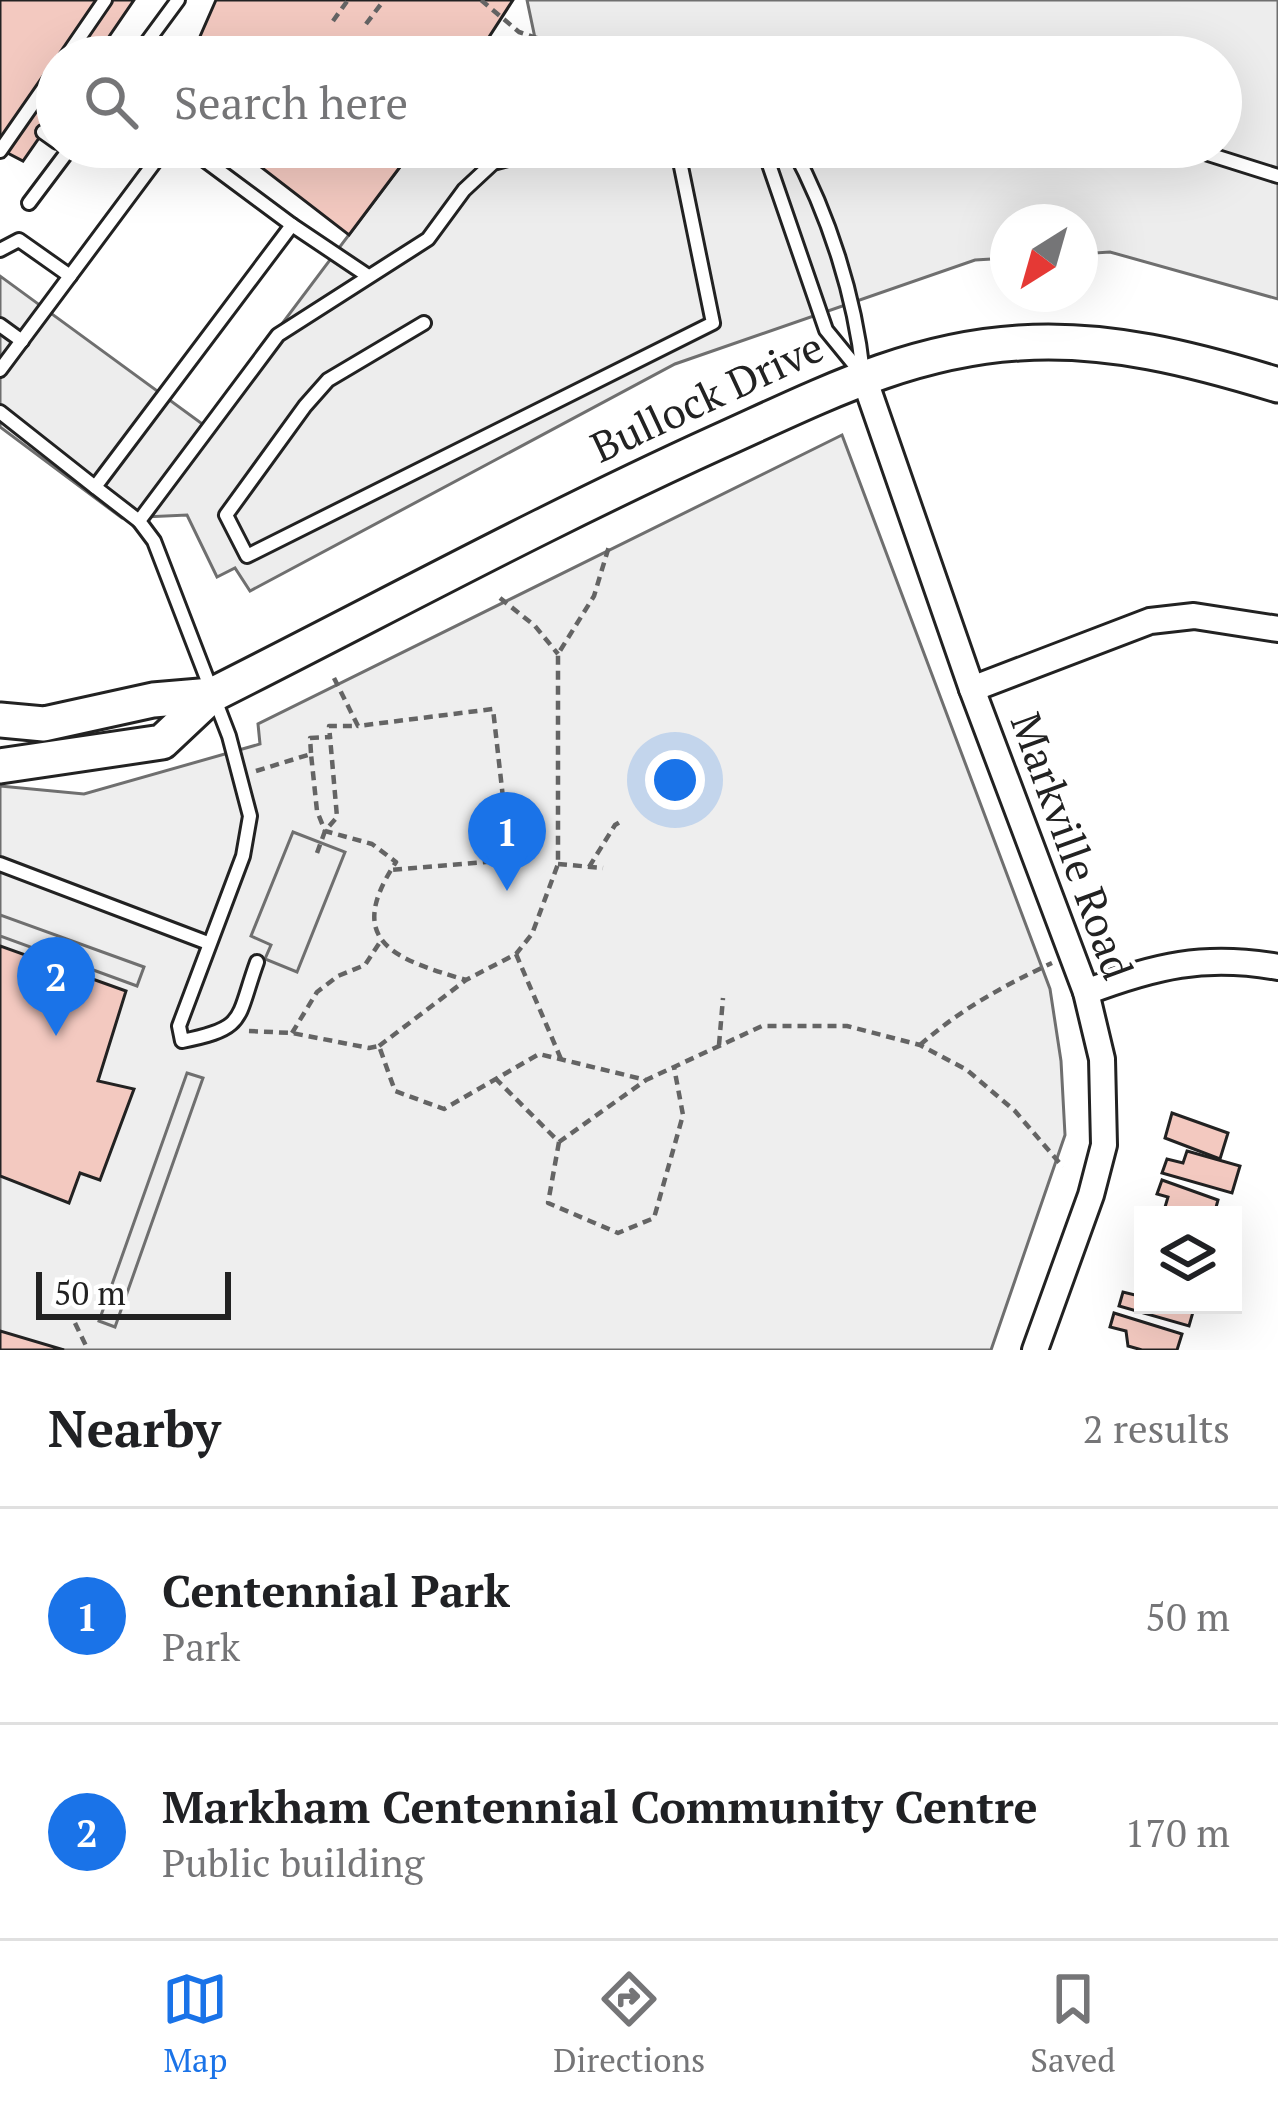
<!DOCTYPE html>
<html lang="en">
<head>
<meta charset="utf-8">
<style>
	:root { --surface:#fff; --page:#f2f2f2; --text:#202124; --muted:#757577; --line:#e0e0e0; --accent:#1a73e8 }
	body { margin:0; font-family:"PT Serif",serif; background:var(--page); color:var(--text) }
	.controls { position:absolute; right:36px; bottom:36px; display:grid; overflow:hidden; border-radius:0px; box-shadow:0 12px 48px #0002 }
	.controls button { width:108px; height:108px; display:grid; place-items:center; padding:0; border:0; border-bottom:3px solid var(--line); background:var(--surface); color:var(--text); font:60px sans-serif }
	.compass { position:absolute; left:990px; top:204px; width:108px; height:108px; border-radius:50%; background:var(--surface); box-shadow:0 12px 48px #0002; rotate:217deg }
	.scale { position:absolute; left:36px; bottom:30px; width:195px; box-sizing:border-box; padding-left:12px; border:6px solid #222; border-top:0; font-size:33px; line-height:42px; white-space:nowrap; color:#222; -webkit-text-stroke:9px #fff; paint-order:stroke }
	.you { position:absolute; left:675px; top:780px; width:42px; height:42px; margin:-30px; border:9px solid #fff; border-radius:50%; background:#1a73e8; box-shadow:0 0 0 18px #1a73e833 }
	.badge { display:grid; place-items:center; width:78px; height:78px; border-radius:50%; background:var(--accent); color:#fff; font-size:39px; font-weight:700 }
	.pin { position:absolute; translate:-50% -99px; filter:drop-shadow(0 3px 6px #0008) }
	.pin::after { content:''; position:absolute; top:63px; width:42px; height:36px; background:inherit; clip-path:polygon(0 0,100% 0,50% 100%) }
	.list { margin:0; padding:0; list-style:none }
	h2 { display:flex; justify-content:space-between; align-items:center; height:156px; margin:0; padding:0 48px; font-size:51px }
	h2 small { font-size:39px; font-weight:400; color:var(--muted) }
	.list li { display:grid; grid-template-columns:78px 1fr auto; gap:36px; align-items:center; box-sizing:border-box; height:216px; padding:0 48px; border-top:3px solid var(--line) }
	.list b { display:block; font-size:45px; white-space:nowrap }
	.list p { margin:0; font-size:39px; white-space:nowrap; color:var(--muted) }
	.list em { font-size:39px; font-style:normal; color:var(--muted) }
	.icon { flex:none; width:66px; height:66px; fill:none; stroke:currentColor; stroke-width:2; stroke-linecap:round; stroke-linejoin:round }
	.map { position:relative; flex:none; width:1278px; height:1350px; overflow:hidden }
	.search { position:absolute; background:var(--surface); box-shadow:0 12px 48px #0002; left:36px; right:36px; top:36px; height:132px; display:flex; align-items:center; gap:30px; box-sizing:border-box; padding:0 42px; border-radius:66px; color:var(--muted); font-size:45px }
	.sheet { height:588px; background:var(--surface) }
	nav { display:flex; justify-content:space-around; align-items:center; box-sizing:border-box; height:168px; border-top:3px solid var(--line); background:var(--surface); font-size:33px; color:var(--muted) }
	nav a { display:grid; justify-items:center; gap:6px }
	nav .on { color:var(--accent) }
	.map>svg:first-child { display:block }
	.green { fill:#eee; stroke:#6f6f6f; stroke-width:3 }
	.parking { fill:#ededed; stroke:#6f6f6f; stroke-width:3 }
	.building { fill:#f3c9c0; stroke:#222; stroke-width:3 }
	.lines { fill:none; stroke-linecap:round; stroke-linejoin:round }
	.lane-casing { stroke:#222; stroke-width:18 }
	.street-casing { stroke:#222; stroke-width:30 }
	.secondary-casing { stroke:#222; stroke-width:39 }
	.path { stroke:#646464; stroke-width:4.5; stroke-dasharray:9 6; stroke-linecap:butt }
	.lane { stroke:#fff; stroke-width:12 }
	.street { stroke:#fff; stroke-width:24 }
	.secondary { stroke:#fff; stroke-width:33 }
	.labels { text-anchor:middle; stroke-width:9; stroke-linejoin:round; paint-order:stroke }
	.street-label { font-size:42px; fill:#222; stroke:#fff }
</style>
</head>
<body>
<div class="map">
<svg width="1278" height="1350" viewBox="0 0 1278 1350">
	<rect width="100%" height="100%" fill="#fff"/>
	<!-- green -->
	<polygon class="green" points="842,435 1050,989 1061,1061 1065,1135 991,1350 0,1350 0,786 84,794 260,744 258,724"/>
	<!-- parking -->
	<g class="parking">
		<polygon points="527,0 1278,0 1278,299 1110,252 1080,254 1080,222 1008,222 1008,258 975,260 675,364 250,591 235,568 217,577 187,515 122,518 0,427 0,276 205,426 415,147 1221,147 1221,57 539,57"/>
		<polygon points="293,832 345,852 297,972 265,959 271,945 251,936"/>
		<polygon points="0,915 144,967 137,986 0,936"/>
		<polygon points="187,1073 203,1078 115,1327 99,1321"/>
	</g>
	<!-- building -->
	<g class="building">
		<polygon points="0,0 134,0 95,57 57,57 57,112 23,161 0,149"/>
		<polygon points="216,0 513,0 476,57 191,57"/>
		<polygon points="235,147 415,147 349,235"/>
		<polygon points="0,946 126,991 98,1081 134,1089 100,1180 80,1173 69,1203 0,1176"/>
		<polygon points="1172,1113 1228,1133 1220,1159 1165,1138"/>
		<polygon points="1187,1151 1240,1166 1232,1193 1162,1173 1167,1159 1183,1163"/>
		<polygon points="1162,1180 1218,1200 1214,1215 1163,1214 1168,1197 1157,1194"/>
		<polygon points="1143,1284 1143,1305 1195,1305 1189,1326 1119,1306 1123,1292 1139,1296"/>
		<polygon points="1114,1313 1182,1334 1177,1350 1142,1350 1128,1346 1126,1331 1110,1327"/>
		<polygon points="0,1331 64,1350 0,1350"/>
	</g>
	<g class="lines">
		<!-- lane casing -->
		<g class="lane-casing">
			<g id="lane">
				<polyline points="66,57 105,0"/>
				<polyline points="136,57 178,0"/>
				<polyline points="43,132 57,142"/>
				<polyline points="763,147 826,330 862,374"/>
				<path d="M792,147C829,215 855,297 863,373"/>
				<polyline points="1186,147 1278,176"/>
				<polyline points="0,151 57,69"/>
				<polyline points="29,203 71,147"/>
				<polyline points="292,225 368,276"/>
				<polyline points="0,250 19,240 70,276"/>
				<polyline points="424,323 328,380 305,406 226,515 247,556 713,323 677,147"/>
				<polyline points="0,325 22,341"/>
				<polyline points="0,370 166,147"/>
				<polyline points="0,412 95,487"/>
				<polyline points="139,521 95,487 292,225 187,147"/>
				<polyline points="0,864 208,943"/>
				<path d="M257,962C236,1020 247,1028 182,1041L179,1026L243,856L250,816L229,736L154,541L139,521L278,335L428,239L464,190L493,163L552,147"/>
			</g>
		</g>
		<!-- street casing -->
		<g class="street-casing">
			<g id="street">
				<polyline points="863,375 972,689 1086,992 1102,1059 1104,1145 1091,1195 1035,1350"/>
				<polyline points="972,689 1150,621 1194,616 1278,629"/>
				<path d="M1086,992C1155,966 1204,954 1278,967"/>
			</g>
		</g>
		<!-- secondary casing -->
		<g class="secondary-casing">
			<g id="secondary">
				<polyline points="0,720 44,724 153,700 212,695"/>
				<path d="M0,766L162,742L212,695C381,610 546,520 718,442C818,397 907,350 1019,343C1108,337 1193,359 1278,385"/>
			</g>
		</g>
		<!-- path -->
		<g class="path">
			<polyline points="481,0 519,32 569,49"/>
			<polyline points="333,21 348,0"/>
			<polyline points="366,24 384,0"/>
			<polyline points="500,598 535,626 558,654"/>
			<polyline points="334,678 358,726 493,709 510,860 391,870"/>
			<polyline points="311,753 310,738 330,737 329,726 357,726"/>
			<path d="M256,771L311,754L317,811L325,831L372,844L396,862C343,942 395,959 466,980"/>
			<polyline points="317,853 325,831 337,817 330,737"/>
			<polyline points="558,864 603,868"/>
			<polyline points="589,867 615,825 623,820"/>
			<polyline points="516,954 561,1059"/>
			<polyline points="249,1031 292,1033 369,1048 379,1046 395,1091 444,1109 539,1054 646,1080 762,1026 847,1026 920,1045 967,1070 1015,1111 1063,1167"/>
			<polyline points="292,1033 317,992 338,976 365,965 380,942"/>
			<polyline points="719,1045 723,998"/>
			<path d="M920,1045C961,1009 1003,986 1052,963"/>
			<polyline points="379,1046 466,980 516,954 532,934 558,864 558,654 594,596 610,543"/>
			<polyline points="495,1078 559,1142 646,1080"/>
			<polyline points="559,1142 548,1203 618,1233 654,1218 683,1115 674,1067"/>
			<polyline points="75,1323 88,1350"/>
		</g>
		<!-- lane -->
		<use href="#lane" class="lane"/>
		<!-- street -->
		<use href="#street" class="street"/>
		<!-- secondary -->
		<use href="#secondary" class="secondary"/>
	</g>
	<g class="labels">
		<!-- street labels -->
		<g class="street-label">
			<text transform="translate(707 397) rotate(-25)" y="15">Bullock Drive</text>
			<text transform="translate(1072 846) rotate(70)" y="15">Markville Road</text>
		</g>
	</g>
</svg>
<div class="controls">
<button><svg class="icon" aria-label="layers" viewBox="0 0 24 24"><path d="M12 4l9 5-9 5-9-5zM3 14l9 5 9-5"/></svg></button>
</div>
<svg class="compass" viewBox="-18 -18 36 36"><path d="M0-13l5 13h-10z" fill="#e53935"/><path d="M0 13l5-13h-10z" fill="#757577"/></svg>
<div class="scale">50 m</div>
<div class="you"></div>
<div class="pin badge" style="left:507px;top:891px">1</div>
<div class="pin badge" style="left:56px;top:1036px">2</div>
<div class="search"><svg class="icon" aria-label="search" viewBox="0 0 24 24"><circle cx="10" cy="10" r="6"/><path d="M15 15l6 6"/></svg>Search here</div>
</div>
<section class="sheet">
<h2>Nearby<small>2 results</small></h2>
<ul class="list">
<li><span class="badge">1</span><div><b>Centennial Park</b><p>Park</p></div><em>50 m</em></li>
<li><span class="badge">2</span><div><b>Markham Centennial Community Centre</b><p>Public building</p></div><em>170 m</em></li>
</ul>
</section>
<nav>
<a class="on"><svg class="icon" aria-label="map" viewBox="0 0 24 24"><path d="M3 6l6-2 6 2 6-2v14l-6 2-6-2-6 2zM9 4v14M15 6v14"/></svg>Map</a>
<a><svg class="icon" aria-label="directions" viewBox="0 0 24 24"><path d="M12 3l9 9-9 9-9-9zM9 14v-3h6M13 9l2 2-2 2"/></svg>Directions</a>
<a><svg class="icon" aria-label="saved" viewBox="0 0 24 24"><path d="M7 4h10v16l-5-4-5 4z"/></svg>Saved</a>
</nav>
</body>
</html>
